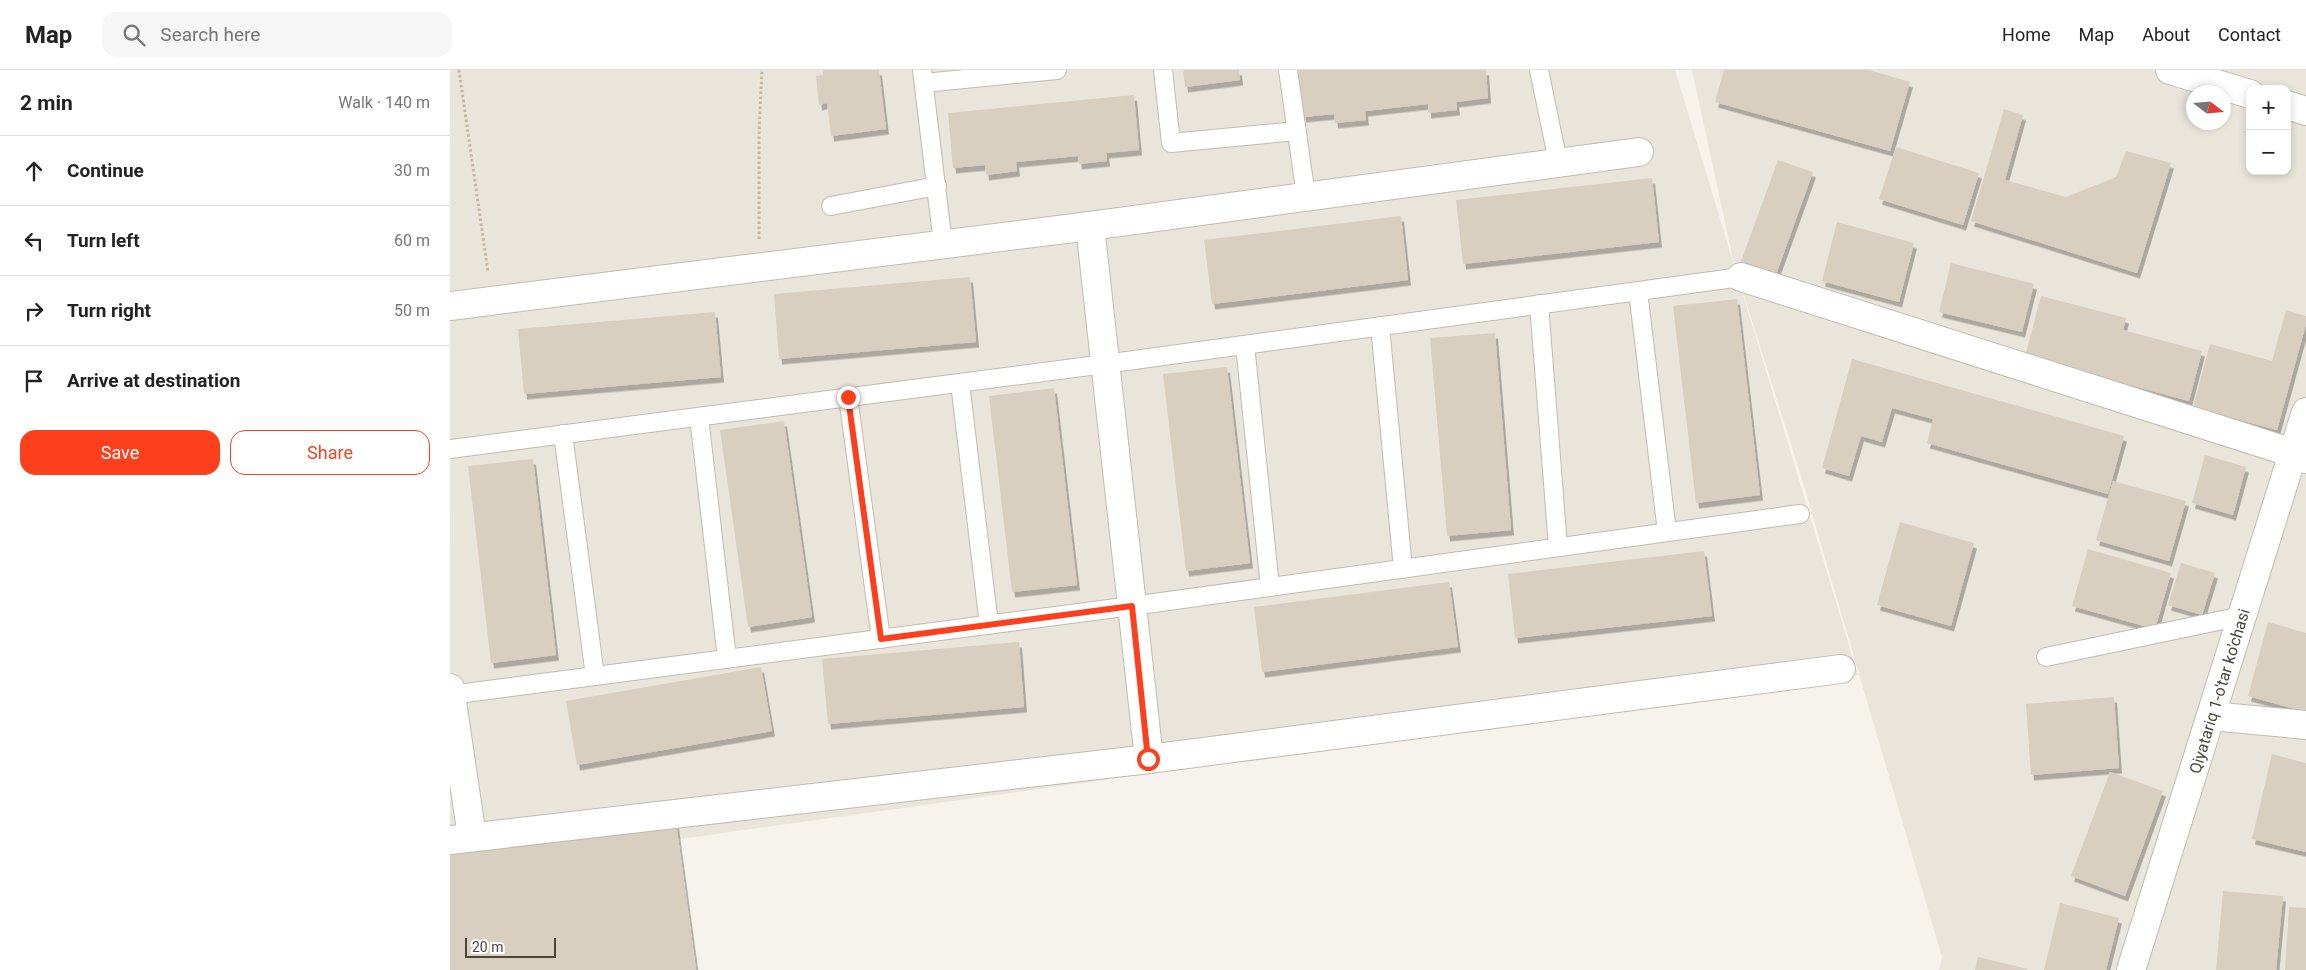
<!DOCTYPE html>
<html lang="en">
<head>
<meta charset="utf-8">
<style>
	:root { --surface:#fff; --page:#f6f6f6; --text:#222; --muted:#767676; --line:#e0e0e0; --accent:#fc3f1d }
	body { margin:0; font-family:Roboto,sans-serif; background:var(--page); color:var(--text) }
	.controls { position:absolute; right:15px; top:15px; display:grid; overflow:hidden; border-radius:10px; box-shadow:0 2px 8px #0003 }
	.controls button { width:45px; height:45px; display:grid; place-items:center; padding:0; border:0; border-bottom:1px solid var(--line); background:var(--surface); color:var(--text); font:25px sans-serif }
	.compass { position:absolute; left:1736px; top:15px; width:45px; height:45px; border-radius:50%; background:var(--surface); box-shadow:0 2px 8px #0003; rotate:106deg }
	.scale { position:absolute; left:15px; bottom:12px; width:91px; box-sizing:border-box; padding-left:5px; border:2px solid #4b4439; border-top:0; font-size:14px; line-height:18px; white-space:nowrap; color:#4b4439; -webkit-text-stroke:4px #fff; paint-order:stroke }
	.stop { position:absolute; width:15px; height:15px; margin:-11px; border:4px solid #fc3f1d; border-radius:50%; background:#fff }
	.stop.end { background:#fc3f1d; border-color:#fff; box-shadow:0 1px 5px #0008 }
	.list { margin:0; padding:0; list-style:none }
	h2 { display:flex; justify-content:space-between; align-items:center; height:65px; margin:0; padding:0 20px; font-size:21px }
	h2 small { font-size:16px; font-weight:400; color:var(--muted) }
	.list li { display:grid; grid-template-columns:32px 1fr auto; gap:15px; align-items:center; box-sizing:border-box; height:70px; padding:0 20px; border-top:1px solid var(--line) }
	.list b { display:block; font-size:19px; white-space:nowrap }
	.list em { font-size:16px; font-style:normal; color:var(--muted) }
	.actions { display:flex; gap:10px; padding:15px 20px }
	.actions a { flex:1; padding:11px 0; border:1px solid var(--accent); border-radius:15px; text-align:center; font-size:18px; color:var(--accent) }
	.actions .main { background:var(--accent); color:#fff }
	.icon { flex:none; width:28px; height:28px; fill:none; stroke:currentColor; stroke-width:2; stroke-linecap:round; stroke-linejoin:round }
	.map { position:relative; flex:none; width:1856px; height:900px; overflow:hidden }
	header { display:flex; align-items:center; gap:30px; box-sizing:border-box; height:70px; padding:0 25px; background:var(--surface); border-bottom:1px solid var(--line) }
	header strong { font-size:24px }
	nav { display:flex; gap:28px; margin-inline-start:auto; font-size:18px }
	.search { width:350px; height:45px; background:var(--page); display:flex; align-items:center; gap:12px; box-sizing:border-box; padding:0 18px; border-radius:15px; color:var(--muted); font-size:19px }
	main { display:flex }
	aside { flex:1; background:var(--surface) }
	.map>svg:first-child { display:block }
	.residential { fill:#eae5da; fill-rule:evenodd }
	.building { fill:#d8cfc1; filter:url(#shadow) }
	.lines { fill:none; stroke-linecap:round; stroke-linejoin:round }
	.lane-casing { stroke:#c2bbae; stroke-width:20 }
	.street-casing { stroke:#c2bbae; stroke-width:30 }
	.path { stroke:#c4b79f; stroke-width:3; stroke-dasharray:2.5 2.5; stroke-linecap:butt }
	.lane { stroke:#fff; stroke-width:18 }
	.street { stroke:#fff; stroke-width:28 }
	.route { stroke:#fc3f1d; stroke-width:6 }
	.labels { text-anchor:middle; stroke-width:4; stroke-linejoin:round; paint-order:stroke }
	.street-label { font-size:16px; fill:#4b4439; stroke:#fff }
</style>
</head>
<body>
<header>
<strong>Map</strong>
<div class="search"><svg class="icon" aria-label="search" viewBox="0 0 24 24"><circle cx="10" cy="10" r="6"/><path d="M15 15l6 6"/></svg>Search here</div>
<nav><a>Home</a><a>Map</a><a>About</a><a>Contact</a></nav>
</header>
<main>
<aside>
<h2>2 min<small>Walk · 140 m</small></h2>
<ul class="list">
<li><svg class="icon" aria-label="ahead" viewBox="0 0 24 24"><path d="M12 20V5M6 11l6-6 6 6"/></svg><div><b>Continue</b></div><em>30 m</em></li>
<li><svg class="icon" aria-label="left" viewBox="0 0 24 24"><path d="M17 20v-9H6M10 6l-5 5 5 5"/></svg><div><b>Turn left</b></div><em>60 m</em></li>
<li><svg class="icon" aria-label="right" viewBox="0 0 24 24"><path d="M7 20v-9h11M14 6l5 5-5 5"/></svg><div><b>Turn right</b></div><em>50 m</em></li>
<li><svg class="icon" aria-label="arrive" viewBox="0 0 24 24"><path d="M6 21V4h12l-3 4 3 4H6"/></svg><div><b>Arrive at destination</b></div></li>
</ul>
<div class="actions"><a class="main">Save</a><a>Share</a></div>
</aside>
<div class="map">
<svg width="1856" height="900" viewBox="0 0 1856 900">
	<defs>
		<filter id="shadow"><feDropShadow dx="3" dy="5.5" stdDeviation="0" flood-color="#0004"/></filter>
	</defs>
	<rect width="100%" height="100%" fill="#f6f3ec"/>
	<!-- residential -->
	<g class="residential">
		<polygon points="0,0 1225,0 1408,605 0,801"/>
		<path d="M1242,0H1856V900H1489L1492,887L1348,396L1284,194ZM1800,19H1837V101H1800ZM1744,22H1774V52H1744Z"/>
	</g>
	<!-- building -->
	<g class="building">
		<polygon points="373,0 429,0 436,59 381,66 377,33 369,35 366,6 373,5"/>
		<polygon points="733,0 789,0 790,10 735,17"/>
		<polygon points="848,0 1036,0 1038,28 1006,32 1007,40 978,43 978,34 915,41 916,50 885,53 884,44 853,47"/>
		<polygon points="1274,0 1419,0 1460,12 1440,81 1265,32"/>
		<polygon points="684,25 689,80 656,83 657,91 629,94 628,86 566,92 567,101 536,105 535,95 503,98 498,43"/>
		<polygon points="1554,39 1573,45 1555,110 1616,127 1666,107 1676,81 1721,93 1687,203 1521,151"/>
		<polygon points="1446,77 1529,103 1513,155 1429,129"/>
		<polygon points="1328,90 1363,102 1324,210 1289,197"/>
		<polygon points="1202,108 1209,172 1013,194 1006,130"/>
		<polygon points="951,146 958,210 762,234 754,170"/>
		<polygon points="1387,152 1464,173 1449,232 1372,211"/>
		<polygon points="1501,193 1584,214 1572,262 1489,242"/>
		<polygon points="520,207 526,272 329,289 324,224"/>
		<polygon points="1591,226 1676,248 1673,260 1752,281 1739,331 1575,287"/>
		<polygon points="1287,229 1310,425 1246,433 1223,236"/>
		<polygon points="1836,240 1856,246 1856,254 1827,360 1743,337 1760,274 1822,291"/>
		<polygon points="265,242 271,307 74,324 68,259"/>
		<polygon points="1045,263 1061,460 997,466 980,268"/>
		<polygon points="1402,289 1674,366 1658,424 1477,373 1483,349 1442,338 1432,372 1411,366 1399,406 1372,398"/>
		<polygon points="777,297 800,493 736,501 713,304"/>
		<polygon points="604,318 627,515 562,522 539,326"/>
		<polygon points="334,351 362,547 298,557 270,360"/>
		<polygon points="1755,385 1796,397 1783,445 1742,433"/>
		<polygon points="83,389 106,585 41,593 18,396"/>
		<polygon points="1663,411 1736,431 1719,491 1646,470"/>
		<polygon points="1450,452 1524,473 1501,556 1427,535"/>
		<polygon points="1638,479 1721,503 1705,559 1622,536"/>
		<polygon points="1254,481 1262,546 1065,568 1058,504"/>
		<polygon points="1731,493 1765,503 1752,545 1718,535"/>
		<polygon points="999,512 1008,577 812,602 804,537"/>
		<polygon points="1818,552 1856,563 1856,642 1798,626"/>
		<polygon points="569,572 574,637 378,654 372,589"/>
		<polygon points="311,597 322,661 127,695 116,631"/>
		<polygon points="1664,627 1669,698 1581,705 1576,634"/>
		<polygon points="1822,684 1856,693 1856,782 1802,769"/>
		<polygon points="1660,702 1713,721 1675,826 1621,806"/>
		<polygon points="226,753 246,900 0,900 0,784"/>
		<polygon points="1773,821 1833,826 1826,900 1766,900"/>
		<polygon points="1610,833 1669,848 1656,900 1594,900"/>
		<polygon points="1839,837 1856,838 1856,900 1835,900"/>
		<polygon points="1528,887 1578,899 1577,900 1525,900"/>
	</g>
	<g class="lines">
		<!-- lane casing -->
		<g class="lane-casing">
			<g id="lane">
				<polyline points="472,0 493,174"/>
				<polyline points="713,0 721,73 847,61"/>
				<polyline points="838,0 856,126"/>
				<polyline points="1089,0 1108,92"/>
				<polyline points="474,13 607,0"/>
				<polyline points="381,136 487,116"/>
				<polyline points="1188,221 1217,462"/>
				<polyline points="1089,234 1108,477"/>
				<polyline points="930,256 953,499"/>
				<polyline points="795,275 820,517"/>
				<polyline points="510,313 539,555"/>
				<polyline points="398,327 431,569"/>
				<polyline points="249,347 277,589"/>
				<polyline points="113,364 145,606"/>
				<polyline points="0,379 655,294 1291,207"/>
				<polyline points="1596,587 1792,546"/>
				<polyline points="0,625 682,536 1350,444"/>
			</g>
		</g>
		<!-- street casing -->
		<g class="street-casing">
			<g id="street">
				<polyline points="1720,0 1800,24"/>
				<polyline points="1837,35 1856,41"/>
				<polyline points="640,156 699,689"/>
				<polyline points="1291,207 1843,383 1856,389"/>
				<polyline points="0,236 640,156 1189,82"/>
				<polyline points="0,618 22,767"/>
				<polyline points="1761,646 1856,655"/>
				<polyline points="0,770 699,689 1391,599"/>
				<polyline points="1681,900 1856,342"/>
			</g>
		</g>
		<!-- path -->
		<g class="path">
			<polyline points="9,0 38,202"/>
			<polyline points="309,169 309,62 312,0"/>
		</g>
		<!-- lane -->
		<use href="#lane" class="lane"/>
		<!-- street -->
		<use href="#street" class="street"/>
	</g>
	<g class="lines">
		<!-- route -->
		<polyline class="route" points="398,327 431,569 682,536 698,689"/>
	</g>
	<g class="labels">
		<!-- street labels -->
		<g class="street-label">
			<text transform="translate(1769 621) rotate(-73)" y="6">Qiyatariq 1-o'tar ko'chasi</text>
		</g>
	</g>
</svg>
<div class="controls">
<button>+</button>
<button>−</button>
</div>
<svg class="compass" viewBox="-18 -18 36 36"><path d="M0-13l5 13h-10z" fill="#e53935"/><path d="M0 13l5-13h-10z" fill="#767676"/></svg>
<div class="scale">20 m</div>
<div class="stop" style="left:698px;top:689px"></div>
<div class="stop end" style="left:398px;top:327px"></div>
</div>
</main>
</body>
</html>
